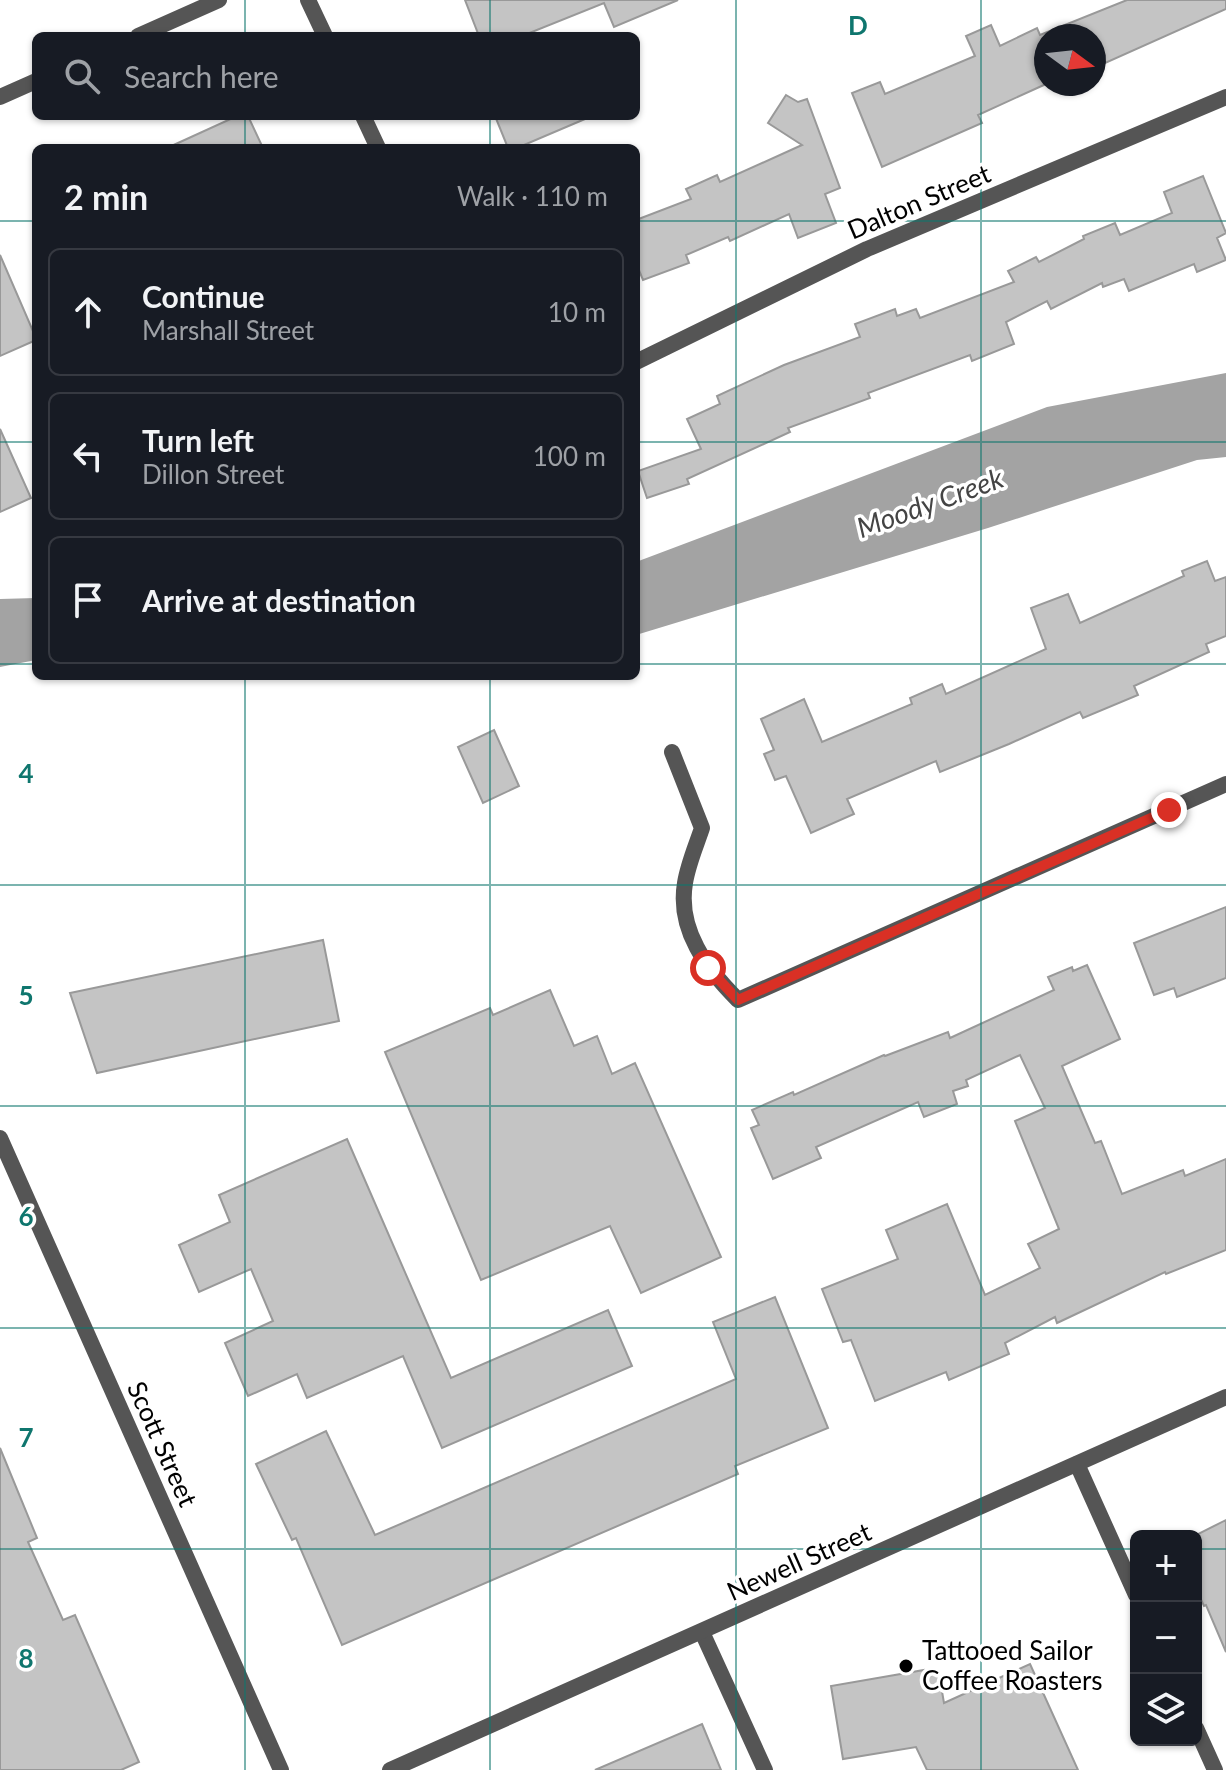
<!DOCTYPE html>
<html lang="en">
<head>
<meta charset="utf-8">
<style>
	:root { --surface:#171b24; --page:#242831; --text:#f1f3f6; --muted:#9ea1a6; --line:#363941 }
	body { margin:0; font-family:Lato,sans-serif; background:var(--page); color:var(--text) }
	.controls { position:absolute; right:24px; bottom:24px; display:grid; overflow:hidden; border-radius:12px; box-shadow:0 2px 6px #0004 }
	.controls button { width:72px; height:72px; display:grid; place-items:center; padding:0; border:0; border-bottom:2px solid var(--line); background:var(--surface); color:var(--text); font:40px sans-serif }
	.compass { position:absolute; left:1034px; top:24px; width:72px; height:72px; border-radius:50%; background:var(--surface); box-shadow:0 2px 6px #0004; rotate:105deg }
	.stop { position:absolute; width:24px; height:24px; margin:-18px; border:6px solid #d93025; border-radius:50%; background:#fff }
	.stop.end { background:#d93025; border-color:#fff; box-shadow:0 2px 8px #0008 }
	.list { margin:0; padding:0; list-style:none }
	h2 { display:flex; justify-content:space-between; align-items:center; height:104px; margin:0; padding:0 32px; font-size:34px }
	h2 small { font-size:26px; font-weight:400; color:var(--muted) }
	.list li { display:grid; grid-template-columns:52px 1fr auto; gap:24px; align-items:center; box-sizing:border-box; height:128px; margin:0 16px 16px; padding:0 16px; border:2px solid var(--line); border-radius:12px }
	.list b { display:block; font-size:30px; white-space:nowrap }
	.list p { margin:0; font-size:26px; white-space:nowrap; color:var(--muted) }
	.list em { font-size:26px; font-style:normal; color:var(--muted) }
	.icon { flex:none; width:44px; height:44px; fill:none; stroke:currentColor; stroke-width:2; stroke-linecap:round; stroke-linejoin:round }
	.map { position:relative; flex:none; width:1226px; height:1770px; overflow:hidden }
	.search { position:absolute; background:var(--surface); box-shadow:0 2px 6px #0004; left:32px; top:32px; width:608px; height:88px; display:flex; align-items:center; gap:20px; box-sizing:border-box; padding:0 28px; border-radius:12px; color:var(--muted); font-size:30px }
	.panel { position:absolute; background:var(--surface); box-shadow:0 2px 6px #0004; left:32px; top:144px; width:608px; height:536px; border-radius:12px }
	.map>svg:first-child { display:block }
	.water { fill:#a3a3a3 }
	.building { fill:#c4c4c4; stroke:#999; stroke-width:2 }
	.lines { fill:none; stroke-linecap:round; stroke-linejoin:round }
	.minor { stroke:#555; stroke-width:16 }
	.route { stroke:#d93025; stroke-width:10 }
	.grid { fill:none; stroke:#0f766e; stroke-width:2; stroke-opacity:0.55 }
	.poi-dot { fill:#000; stroke:#fff; stroke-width:3 }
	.labels { text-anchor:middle; stroke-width:7; stroke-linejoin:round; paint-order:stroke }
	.street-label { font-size:26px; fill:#000; stroke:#fff }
	.poi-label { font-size:26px; fill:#000; stroke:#fff; text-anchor:start }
	.water-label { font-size:28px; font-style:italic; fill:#444; stroke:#fff }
	.grid-label { font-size:26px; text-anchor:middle; font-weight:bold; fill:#0f766e; stroke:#fff; stroke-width:7; stroke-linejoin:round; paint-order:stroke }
</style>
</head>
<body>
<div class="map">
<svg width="1226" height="1770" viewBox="0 0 1226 1770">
	<rect width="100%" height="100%" fill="#fff"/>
	<!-- water -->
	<g class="water">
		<polygon points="1226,373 1226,457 1197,460 988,528 636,635 636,562 1047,407"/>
		<polygon points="36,598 36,660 0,667 0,599"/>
	</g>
	<!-- building -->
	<g class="building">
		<polygon points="465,0 678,0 614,27 604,3 522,36 479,36"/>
		<polygon points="1127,0 1226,0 1226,9 1094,68 1094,36 1046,36 1046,84 978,115 982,123 882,167 852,93 880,82 885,94 975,56 966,36 991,25 1000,46 1037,28 1040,35"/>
		<polygon points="786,95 798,102 807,99 840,188 825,194 836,223 798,238 789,214 730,241 728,237 686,255 689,263 643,280 636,263 636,220 691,199 686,189 717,175 720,182 802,145 768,123"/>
		<polygon points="237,116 248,116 263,148 167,148"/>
		<polygon points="495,116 592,116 517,148 508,148"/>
		<polygon points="1203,176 1226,233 1217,238 1226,260 1197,272 1194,264 1129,291 1124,279 1103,287 1102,283 1051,309 1047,301 1006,322 1014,344 972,361 970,355 868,393 870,398 788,428 790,432 687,479 689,484 647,498 638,471 701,449 687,419 720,404 717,396 784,365 860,337 855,324 895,309 897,316 916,309 920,318 1014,282 1008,271 1036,257 1039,262 1084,239 1083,236 1115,223 1120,235 1172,213 1164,192"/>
		<polygon points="0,255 36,338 36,340 0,356"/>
		<polygon points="0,429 31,498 0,512"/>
		<polygon points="1207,561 1215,581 1226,577 1226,636 1206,644 1209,652 1134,686 1138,695 1083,718 1080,712 1009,744 940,772 936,761 847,799 854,814 811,833 786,776 775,780 764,754 774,750 761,719 804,699 822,742 912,704 910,698 942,684 946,694 1046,649 1031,608 1068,594 1080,623 1184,576 1182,571"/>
		<polygon points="494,730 519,786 483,803 458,747"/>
		<polygon points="1226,907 1226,978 1177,997 1174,988 1154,995 1134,943"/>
		<polygon points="323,940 339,1021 97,1073 70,993"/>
		<polygon points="1087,965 1120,1039 1062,1066 1095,1143 1101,1141 1122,1194 1183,1170 1185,1176 1226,1159 1226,1250 1166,1274 1165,1272 1057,1323 1055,1317 1005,1343 1009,1354 949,1380 946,1372 875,1401 851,1340 843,1342 822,1289 898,1259 886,1230 947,1204 985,1295 1040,1268 1028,1244 1059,1229 1015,1121 1045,1108 1020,1055 966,1080 968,1086 953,1091 957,1104 924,1117 918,1102 816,1147 821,1158 773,1179 751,1128 759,1125 752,1110 793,1092 794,1095 884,1055 885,1056 948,1032 950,1038 1054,990 1048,977 1072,967 1073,971"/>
		<polygon points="550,990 574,1046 597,1036 612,1074 635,1063 721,1257 641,1293 610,1226 481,1280 385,1052 490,1008 493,1015"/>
		<polygon points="347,1139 451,1378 608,1310 632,1366 442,1448 403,1356 307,1398 297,1374 248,1396 225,1343 273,1321 251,1269 199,1292 179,1245 230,1222 219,1195"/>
		<polygon points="775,1297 828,1428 735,1466 738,1474 342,1645 296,1538 292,1540 256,1464 326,1431 375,1535 736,1379 713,1322"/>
		<polygon points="0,1448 37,1538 28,1542 63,1620 75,1615 139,1762 121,1770 0,1770"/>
		<polygon points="1226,1520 1226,1652 1206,1605 1204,1606 1196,1589 1196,1535"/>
		<polygon points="1030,1664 1078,1770 927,1770 916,1747 843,1759 831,1686 924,1670 925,1676 939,1674 944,1703"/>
		<polygon points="702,1724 721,1770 595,1770"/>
	</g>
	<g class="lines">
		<!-- minor -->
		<g class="minor">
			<polyline points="308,0 325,36"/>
			<polyline points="138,36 219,0"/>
			<polyline points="0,97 36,81"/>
			<polyline points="363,116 378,148"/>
			<polyline points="636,362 867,249 1226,97"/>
			<path d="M672,752L702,828C696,846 688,864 685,883C677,930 707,969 738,1000L1226,784"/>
			<polyline points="0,1138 281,1770"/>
			<polyline points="1077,1464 1136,1595"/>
			<polyline points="702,1632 765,1770"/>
			<polyline points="1196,1728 1215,1770"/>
			<polyline points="390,1770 1226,1397"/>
		</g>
	</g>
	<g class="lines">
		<!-- route -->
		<polyline class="route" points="708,968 738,1000 1169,810"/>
	</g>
	<!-- grid -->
	<path class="grid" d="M245,0V36M490,0V36M736,0V1770M981,0V1770M245,116V148M490,116V148M0,221H36M636,221H1226M0,442H36M636,442H1226M0,664H36M636,664H1226M245,676V1770M490,676V1770M0,885H1226M0,1106H1226M0,1328H1226M0,1549H1136M1196,1549H1226"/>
	<!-- markers -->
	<circle class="poi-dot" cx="906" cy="1666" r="8"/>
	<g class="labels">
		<!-- street labels -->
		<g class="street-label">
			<text transform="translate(919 202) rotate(-23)" y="9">Dalton Street</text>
			<text transform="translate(162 1444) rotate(66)" y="9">Scott Street</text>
			<text transform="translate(799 1562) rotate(-24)" y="9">Newell Street</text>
		</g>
		<!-- poi labels -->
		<g class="poi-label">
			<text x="922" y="1660">Tattooed Sailor<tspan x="922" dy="30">Coffee Roasters</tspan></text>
		</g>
		<!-- water labels -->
		<g class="water-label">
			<text transform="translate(930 503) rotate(-20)" y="10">Moody Creek</text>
		</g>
	</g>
	<g class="grid-label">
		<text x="858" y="35">D</text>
		<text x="26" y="783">4</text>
		<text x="26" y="1005">5</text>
		<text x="26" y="1226">6</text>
		<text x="26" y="1447">7</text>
		<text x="26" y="1668">8</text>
	</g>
</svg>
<div class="controls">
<button>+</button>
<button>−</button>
<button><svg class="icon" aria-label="layers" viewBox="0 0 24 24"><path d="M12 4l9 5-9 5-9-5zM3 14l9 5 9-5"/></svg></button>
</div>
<svg class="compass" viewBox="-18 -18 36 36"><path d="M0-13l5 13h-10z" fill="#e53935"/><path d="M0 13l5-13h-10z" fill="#9ea1a6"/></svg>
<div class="stop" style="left:708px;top:968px"></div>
<div class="stop end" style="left:1169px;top:810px"></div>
<div class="search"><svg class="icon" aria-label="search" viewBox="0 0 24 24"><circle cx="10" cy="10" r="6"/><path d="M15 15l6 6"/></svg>Search here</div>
<section class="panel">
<h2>2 min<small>Walk · 110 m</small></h2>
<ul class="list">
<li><svg class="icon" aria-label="ahead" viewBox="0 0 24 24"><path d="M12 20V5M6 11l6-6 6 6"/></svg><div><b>Continue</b><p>Marshall Street</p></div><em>10 m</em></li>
<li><svg class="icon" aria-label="left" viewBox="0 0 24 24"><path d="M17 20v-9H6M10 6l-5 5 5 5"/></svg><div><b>Turn left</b><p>Dillon Street</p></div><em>100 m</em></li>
<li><svg class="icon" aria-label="arrive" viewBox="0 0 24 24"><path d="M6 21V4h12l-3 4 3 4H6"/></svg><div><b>Arrive at destination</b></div></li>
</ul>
</section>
</div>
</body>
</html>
